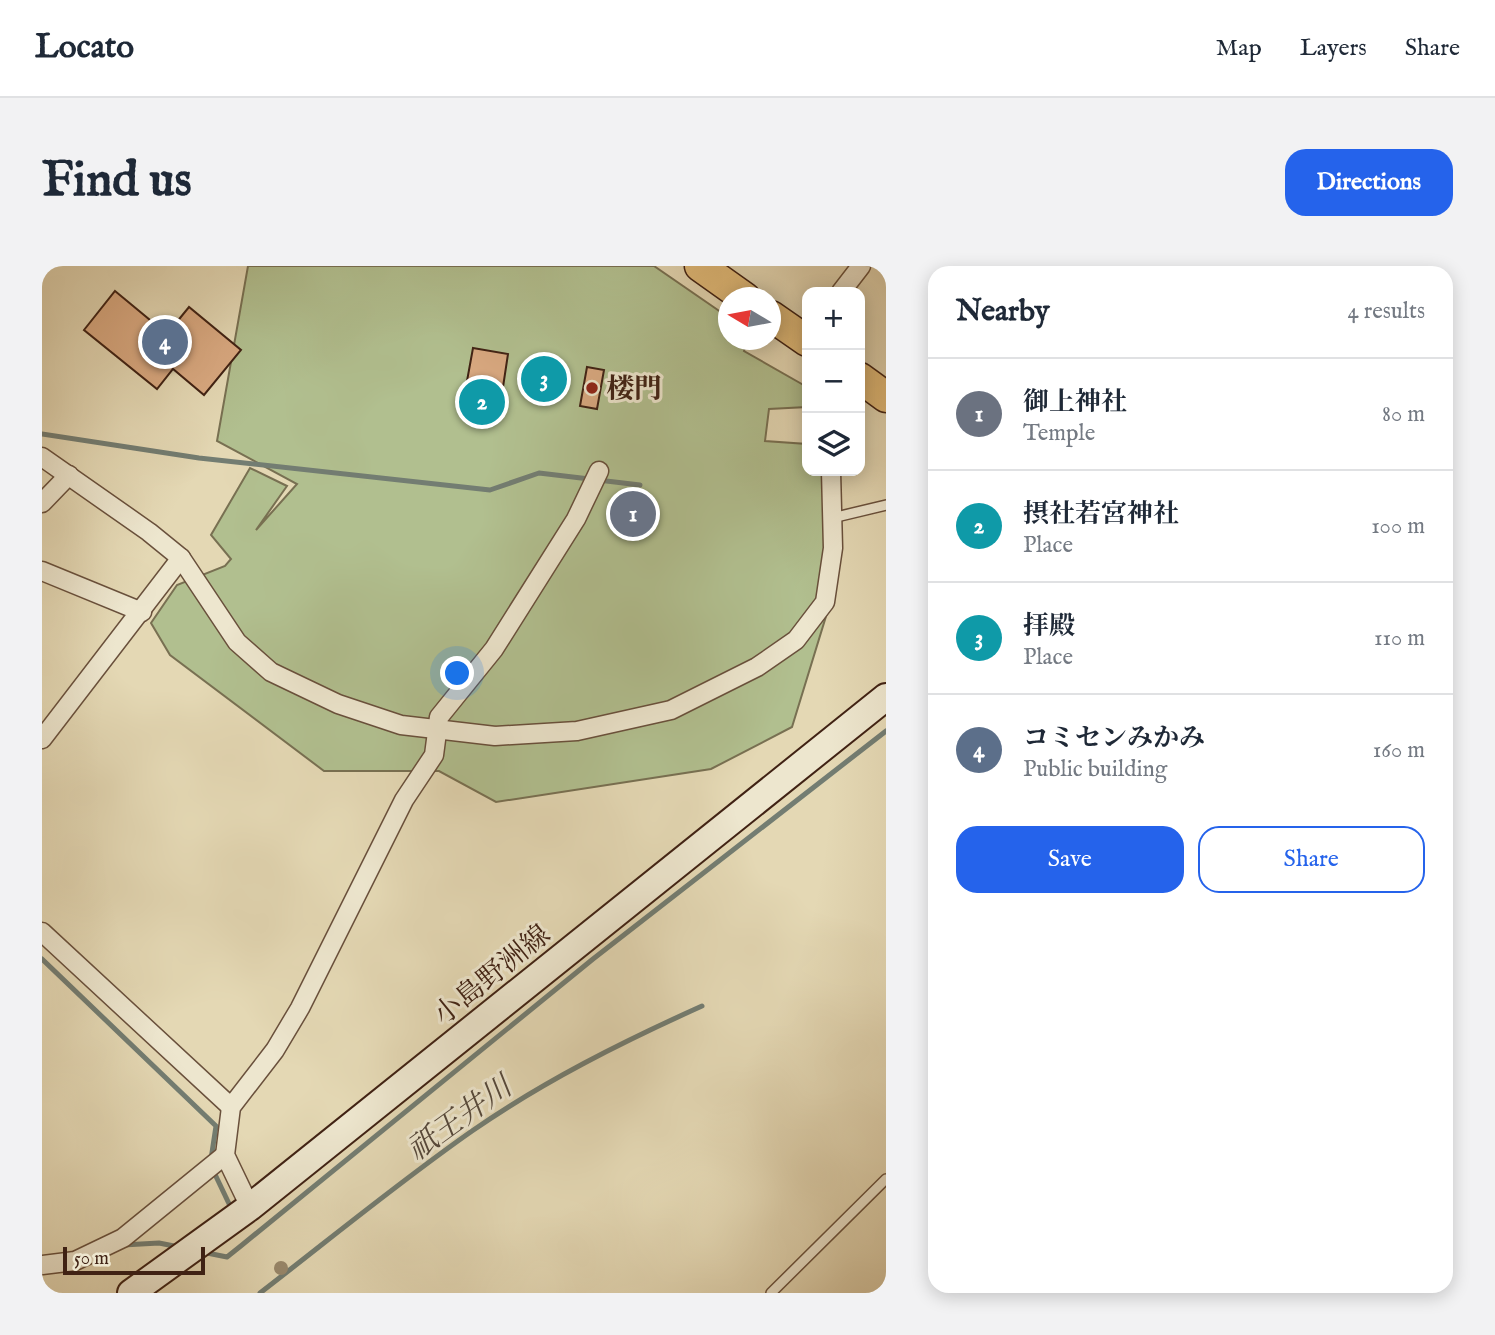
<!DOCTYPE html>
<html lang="en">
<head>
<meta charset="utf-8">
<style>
	:root { --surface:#fff; --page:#f2f2f3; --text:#1f2937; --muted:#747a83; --line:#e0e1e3; --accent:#2563eb }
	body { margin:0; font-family:"IM FELL English","Noto Serif JP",serif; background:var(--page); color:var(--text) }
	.controls { position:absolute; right:21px; top:21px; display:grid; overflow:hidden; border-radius:14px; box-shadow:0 4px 18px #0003 }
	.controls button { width:63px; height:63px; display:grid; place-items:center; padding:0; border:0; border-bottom:2px solid var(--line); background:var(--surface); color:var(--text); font:35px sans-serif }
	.compass { position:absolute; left:676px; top:21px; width:63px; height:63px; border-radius:50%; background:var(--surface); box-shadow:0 4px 18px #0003; rotate:280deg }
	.scale { position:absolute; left:21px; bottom:18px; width:142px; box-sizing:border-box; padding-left:7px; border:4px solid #402214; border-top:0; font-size:19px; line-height:24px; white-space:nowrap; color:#402214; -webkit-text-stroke:5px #ede6ce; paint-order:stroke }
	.you { position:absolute; left:416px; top:408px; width:24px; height:24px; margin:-18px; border:5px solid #fff; border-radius:50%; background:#1a73e8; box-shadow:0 0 0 10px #1a73e833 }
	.badge { display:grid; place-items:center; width:46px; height:46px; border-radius:50%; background:var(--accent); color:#fff; font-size:23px; font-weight:700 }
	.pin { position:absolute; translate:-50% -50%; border:4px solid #fff; box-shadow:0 2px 7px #0006 }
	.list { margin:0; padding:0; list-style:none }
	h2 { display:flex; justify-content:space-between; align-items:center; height:91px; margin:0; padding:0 28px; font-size:30px }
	h2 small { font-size:23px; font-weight:400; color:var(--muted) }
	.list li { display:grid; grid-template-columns:46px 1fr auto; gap:21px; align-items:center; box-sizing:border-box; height:112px; padding:0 28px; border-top:2px solid var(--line) }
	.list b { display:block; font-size:26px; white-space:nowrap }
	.list p { margin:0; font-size:23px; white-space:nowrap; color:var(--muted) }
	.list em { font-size:23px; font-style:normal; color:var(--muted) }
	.actions { display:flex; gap:14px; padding:21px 28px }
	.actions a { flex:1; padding:16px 0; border:2px solid var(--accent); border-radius:21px; text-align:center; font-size:24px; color:var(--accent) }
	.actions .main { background:var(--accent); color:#fff }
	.icon { flex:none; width:38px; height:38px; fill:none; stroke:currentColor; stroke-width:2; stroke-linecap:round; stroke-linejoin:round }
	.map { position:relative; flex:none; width:844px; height:1027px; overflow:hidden; border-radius:21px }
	header { display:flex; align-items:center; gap:42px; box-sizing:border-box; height:98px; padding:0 35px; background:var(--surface); border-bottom:2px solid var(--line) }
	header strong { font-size:33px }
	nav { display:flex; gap:38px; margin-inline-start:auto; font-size:24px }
	.intro { display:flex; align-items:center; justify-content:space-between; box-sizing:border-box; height:168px; padding:0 42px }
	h1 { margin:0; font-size:49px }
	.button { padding:18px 32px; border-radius:21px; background:var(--accent); color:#fff; font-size:24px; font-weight:700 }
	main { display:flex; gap:42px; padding:0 42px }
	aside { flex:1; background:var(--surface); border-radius:21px; box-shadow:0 4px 18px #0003 }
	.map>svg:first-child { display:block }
	.green { fill:#b1bf8f; stroke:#787052; stroke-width:2 }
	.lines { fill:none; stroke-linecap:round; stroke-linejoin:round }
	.stream { stroke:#737d72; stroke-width:5 }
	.building { fill:#d9a981; stroke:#402214; stroke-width:2 }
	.service-casing { stroke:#69503c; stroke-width:12 }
	.minor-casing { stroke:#69503c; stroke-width:21 }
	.secondary-casing { stroke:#402214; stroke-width:30 }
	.trunk-casing { stroke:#402214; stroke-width:33 }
	.service { stroke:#ede6ce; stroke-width:9 }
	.minor { stroke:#ede6ce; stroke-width:18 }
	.secondary { stroke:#ede6ce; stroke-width:26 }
	.trunk { stroke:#e2bc7a; stroke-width:30 }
	.tree { fill:#99896d }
	.poi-dot { fill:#8f2418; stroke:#ede6ce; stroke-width:2.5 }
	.labels { text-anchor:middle; stroke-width:6; stroke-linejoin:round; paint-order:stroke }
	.poi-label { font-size:28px; font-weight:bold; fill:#402214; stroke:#ede6ce; text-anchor:start }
	.street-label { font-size:28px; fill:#402214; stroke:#ede6ce }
	.water-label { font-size:30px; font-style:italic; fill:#55483b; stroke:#ede6ce }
</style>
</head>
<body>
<header>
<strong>Locato</strong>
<nav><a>Map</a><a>Layers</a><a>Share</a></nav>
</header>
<div class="intro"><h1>Find us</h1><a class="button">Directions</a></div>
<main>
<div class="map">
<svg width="844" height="1027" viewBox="0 0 844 1027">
	<rect width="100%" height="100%" fill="#e4d8b4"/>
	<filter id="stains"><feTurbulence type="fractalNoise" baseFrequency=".00286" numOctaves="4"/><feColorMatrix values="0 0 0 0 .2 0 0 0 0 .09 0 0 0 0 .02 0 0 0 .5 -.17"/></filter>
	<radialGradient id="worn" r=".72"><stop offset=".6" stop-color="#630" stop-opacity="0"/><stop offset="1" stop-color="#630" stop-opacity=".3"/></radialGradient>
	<!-- green -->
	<polygon class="green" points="206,0 612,0 686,51 687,74 705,74 702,85 765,121 765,141 727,143 723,175 765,178 765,205 783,205 785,347 750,461 669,503 454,536 397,505 282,505 128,389 109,357 135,319 183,300 189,293 169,269 208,202 245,220 214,264 255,218 175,175"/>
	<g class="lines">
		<!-- stream -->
		<g class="stream">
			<polyline points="0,168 157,192 448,224 497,207 598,219"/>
			<polyline points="0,693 174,860 169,893"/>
			<polyline points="170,902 190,944"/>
			<polyline points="81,979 117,977 137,981"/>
			<polyline points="160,986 185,991 200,979 551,693 844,465"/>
			<path d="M218,1027C288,973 357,916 430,865C502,815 580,776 660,740"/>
		</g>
	</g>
	<!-- building -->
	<g class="building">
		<polygon points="73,25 125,68 147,41 199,84 162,129 131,103 115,123 42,64"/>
		<polygon points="431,82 466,88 461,121 425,115"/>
		<polygon points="492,97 518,102 513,129 487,123"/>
		<polygon points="545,101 562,104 555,143 538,140"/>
		<polygon points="437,129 445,130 442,144 434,142"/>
	</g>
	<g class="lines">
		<!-- service casing -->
		<g class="service-casing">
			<g id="service">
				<polyline points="790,252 844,239"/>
				<polyline points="729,1027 844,913"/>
			</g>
		</g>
		<!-- minor casing -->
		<g class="minor-casing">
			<g id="minor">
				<polyline points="799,26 819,0"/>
				<polyline points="0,191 107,266 139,292 195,376 229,406 296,438 359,459 453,470 535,465 629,444 715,401 754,374 783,336 791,282 789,205"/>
				<polyline points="0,237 27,209"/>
				<polyline points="0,305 100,346"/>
				<polyline points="0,473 139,292"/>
				<polyline points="0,666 189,841"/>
				<polyline points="208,941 183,889 189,841 233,784 258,742 362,534 392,489 397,451 452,383 534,253 557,205"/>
				<polyline points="0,999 33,995 81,972 183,889"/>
			</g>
		</g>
		<!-- secondary casing -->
		<g class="secondary-casing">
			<polyline id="secondary" points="89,1027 208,941 844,431"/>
		</g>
		<!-- trunk casing -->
		<g class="trunk-casing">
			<g id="trunk">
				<polyline points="658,0 703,32"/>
				<polyline points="729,50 765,75"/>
				<polyline points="818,112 844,131"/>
			</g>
		</g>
		<!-- service -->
		<use href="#service" class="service"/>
		<!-- minor -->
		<use href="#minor" class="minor"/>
		<!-- secondary -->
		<use href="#secondary" class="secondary"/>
		<!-- trunk -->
		<use href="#trunk" class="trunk"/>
	</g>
	<!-- trees -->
	<circle class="tree" cx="239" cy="1002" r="7"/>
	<!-- markers -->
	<circle class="poi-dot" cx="550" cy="122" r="7"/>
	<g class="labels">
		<!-- poi labels -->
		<g class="poi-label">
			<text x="564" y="132">楼門</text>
		</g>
		<!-- street labels -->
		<g class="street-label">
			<text transform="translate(449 708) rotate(-39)" y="10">小島野洲線</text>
		</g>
		<!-- water labels -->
		<g class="water-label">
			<text transform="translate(417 852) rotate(-36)" y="10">祇王井川</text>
		</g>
	</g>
	<rect width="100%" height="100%" filter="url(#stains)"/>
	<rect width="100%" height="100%" fill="url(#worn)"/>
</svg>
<div class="controls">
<button>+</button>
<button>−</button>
<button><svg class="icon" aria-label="layers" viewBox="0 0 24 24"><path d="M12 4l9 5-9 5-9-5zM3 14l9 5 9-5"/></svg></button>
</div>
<svg class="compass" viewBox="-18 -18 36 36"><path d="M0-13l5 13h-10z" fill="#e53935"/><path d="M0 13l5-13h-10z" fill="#747a83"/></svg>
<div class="scale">50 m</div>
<div class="you"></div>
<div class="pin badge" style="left:591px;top:248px;background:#6b7280">1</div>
<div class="pin badge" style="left:440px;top:136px;background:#0f9aa8">2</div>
<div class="pin badge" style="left:502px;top:113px;background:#0f9aa8">3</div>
<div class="pin badge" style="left:123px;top:76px;background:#5c6f8a">4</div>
</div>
<aside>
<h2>Nearby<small>4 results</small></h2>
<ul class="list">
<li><span class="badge" style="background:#6b7280">1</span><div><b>御上神社</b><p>Temple</p></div><em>80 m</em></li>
<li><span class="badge" style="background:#0f9aa8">2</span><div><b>摂社若宮神社</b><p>Place</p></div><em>100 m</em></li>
<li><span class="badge" style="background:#0f9aa8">3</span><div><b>拝殿</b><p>Place</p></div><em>110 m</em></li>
<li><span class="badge" style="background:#5c6f8a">4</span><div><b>コミセンみかみ</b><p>Public building</p></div><em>160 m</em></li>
</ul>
<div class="actions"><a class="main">Save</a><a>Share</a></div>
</aside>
</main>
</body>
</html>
